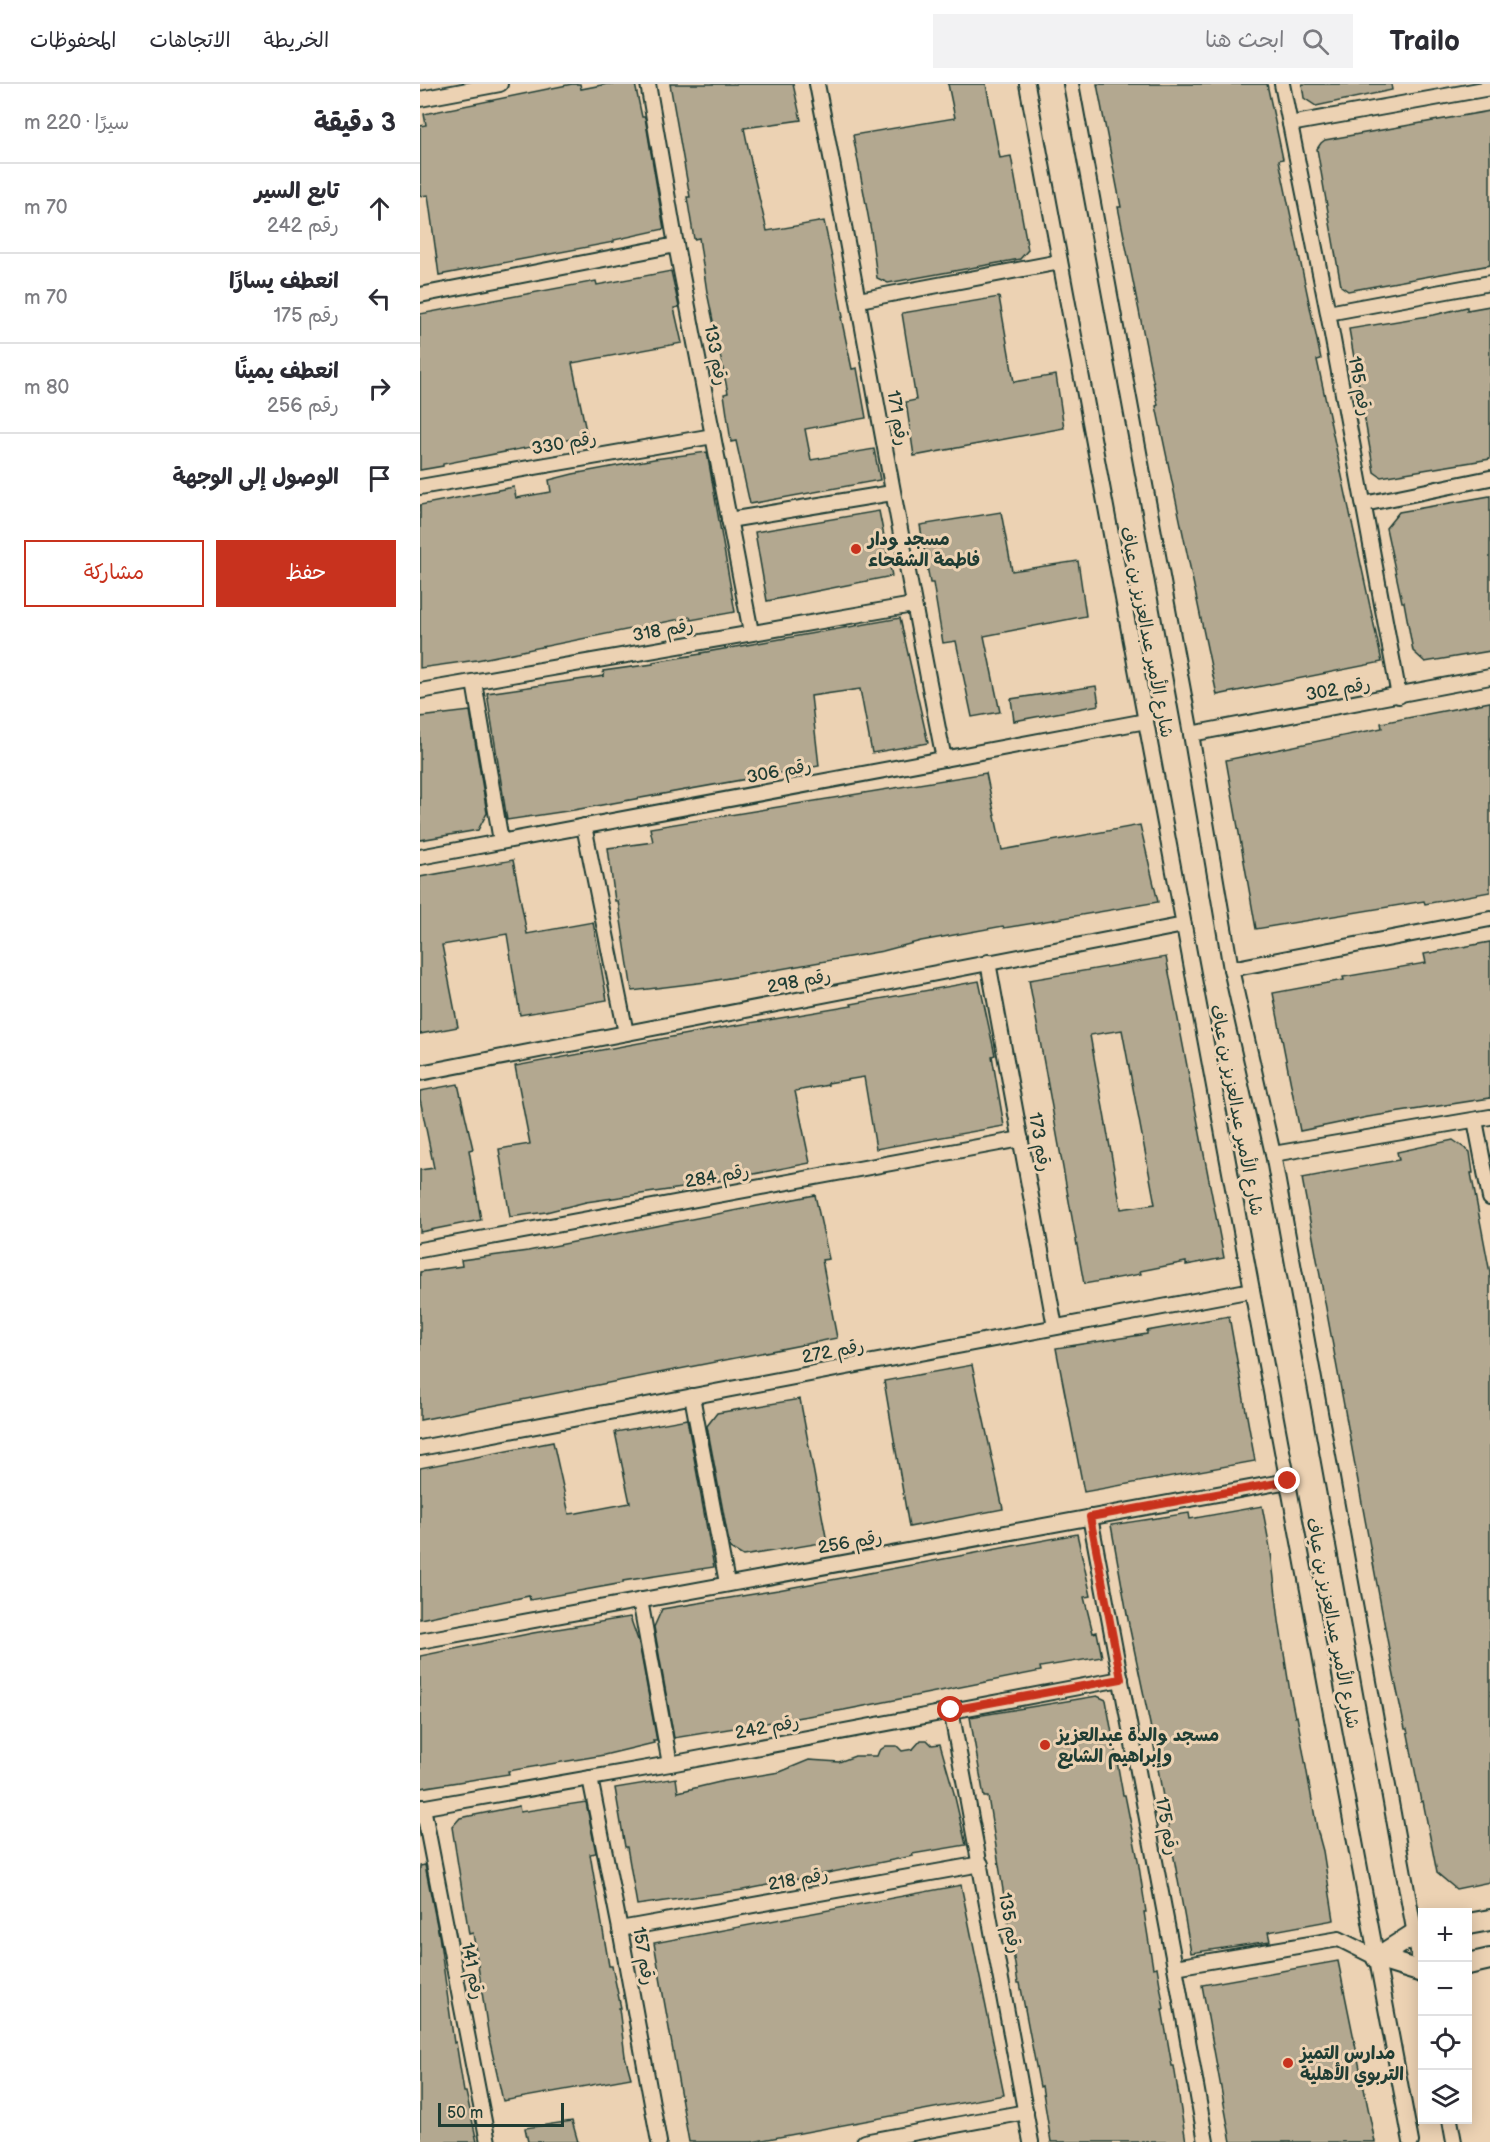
<!DOCTYPE html>
<html lang="ar">
<head>
<meta charset="utf-8">
<style>
	:root { --surface:#fff; --page:#f2f2f3; --text:#2b2b33; --muted:#7c7c81; --line:#e1e1e2; --accent:#c8321e }
	body { margin:0; font-family:"Balsamiq Sans","Playpen Sans Arabic",sans-serif; background:var(--page); color:var(--text); direction:rtl }
	.controls { position:absolute; right:18px; bottom:18px; display:grid; overflow:hidden; border-radius:0px; box-shadow:0 3px 15px #0003 }
	.controls button { width:54px; height:54px; display:grid; place-items:center; padding:0; border:0; border-bottom:2px solid var(--line); background:var(--surface); color:var(--text); font:30px sans-serif }
	.scale { position:absolute; left:18px; bottom:15px; width:126px; box-sizing:border-box; padding-left:6px; border:3px solid #1f3d34; border-top:0; font-size:16px; line-height:21px; white-space:nowrap; color:#1f3d34; -webkit-text-stroke:4px #ecd2b3; paint-order:stroke }
	.stop { position:absolute; width:18px; height:18px; margin:-14px; border:4px solid #c8321e; border-radius:50%; background:#fff }
	.stop.end { background:#c8321e; border-color:#fff; box-shadow:0 2px 6px #0008 }
	.list { margin:0; padding:0; list-style:none }
	h2 { display:flex; justify-content:space-between; align-items:center; height:78px; margin:0; padding:0 24px; font-size:26px }
	h2 small { font-size:20px; font-weight:400; color:var(--muted) }
	.list li { display:grid; grid-template-columns:39px 1fr auto; gap:18px; align-items:center; box-sizing:border-box; height:90px; padding:0 24px; border-top:2px solid var(--line) }
	.list b { display:block; font-size:22px; white-space:nowrap }
	.list p { margin:0; font-size:20px; white-space:nowrap; color:var(--muted) }
	.list em { font-size:20px; font-style:normal; color:var(--muted) }
	.actions { display:flex; gap:12px; padding:18px 24px }
	.actions a { flex:1; padding:14px 0; border:2px solid var(--accent); border-radius:0px; text-align:center; font-size:21px; color:var(--accent) }
	.actions .main { background:var(--accent); color:#fff }
	.icon { flex:none; width:33px; height:33px; fill:none; stroke:currentColor; stroke-width:2; stroke-linecap:round; stroke-linejoin:round }
	.map { position:relative; flex:none; width:1070px; height:2058px; overflow:hidden; direction:ltr }
	header { display:flex; align-items:center; gap:36px; box-sizing:border-box; height:84px; padding:0 30px; background:var(--surface); border-bottom:2px solid var(--line) }
	header strong { font-size:28px }
	nav { display:flex; gap:33px; margin-inline-start:auto; font-size:21px }
	.search { width:420px; height:54px; background:var(--page); display:flex; align-items:center; gap:15px; box-sizing:border-box; padding:0 21px; border-radius:0px; color:var(--muted); font-size:22px }
	main { display:flex }
	aside { flex:1; background:var(--surface) }
	.map>svg:first-child { display:block }
	.building { fill:#b3a890; stroke:#1f3d34; stroke-width:1.5; fill-rule:evenodd }
	.lines { fill:none; stroke-linecap:round; stroke-linejoin:round }
	.street-casing { stroke:#1f3d34; stroke-width:18 }
	.secondary-casing { stroke:#1f3d34; stroke-width:24 }
	.street { stroke:#ecd2b3; stroke-width:14 }
	.secondary { stroke:#ecd2b3; stroke-width:20 }
	.route { stroke:#c8321e; stroke-width:8 }
	.poi-dot { fill:#c8321e; stroke:#ecd2b3; stroke-width:2 }
	.labels { text-anchor:middle; stroke-width:6; stroke-linejoin:round; paint-order:stroke }
	.street-label { font-size:18px; fill:#1f3d34; stroke:#ecd2b3 }
	.poi-label { font-size:18px; font-weight:bold; fill:#1f3d34; stroke:#ecd2b3; text-anchor:start }
</style>
</head>
<body>
<header>
<strong>Trailo</strong>
<div class="search"><svg class="icon" aria-label="search" viewBox="0 0 24 24"><circle cx="10" cy="10" r="6"/><path d="M15 15l6 6"/></svg>ابحث هنا</div>
<nav><a>الخريطة</a><a>الاتجاهات</a><a>المحفوظات</a></nav>
</header>
<main>
<div class="map">
<svg width="1070" height="2058" viewBox="0 0 1070 2058">
	<rect width="100%" height="100%" fill="#ecd2b3"/>
	<filter id="ink" filterUnits="userSpaceOnUse"><feTurbulence type="fractalNoise" baseFrequency=".0167" numOctaves="2"/><feDisplacementMap in="SourceGraphic" scale="12" xChannelSelector="R" yChannelSelector="G"/><feConvolveMatrix kernelMatrix="1 2 1 2 8 2 1 2 1" color-interpolation-filters="sRGB"/></filter>
	<g filter="url(#ink)">
		<!-- building -->
		<g class="building">
			<polygon points="152,0 160,0 161,5 187,0 215,0 222,33 225,33 244,145 194,156 194,158 19,191 8,111 0,112 0,42 6,41 4,30"/>
			<polygon points="250,0 373,0 381,36 324,44 334,92 347,147 404,137 414,183 423,233 421,233 432,285 437,284 446,334 385,345 391,376 454,365 460,396 330,420 316,357 311,358 304,310 308,309 287,208 279,154 274,155 267,113 270,113"/>
			<polygon points="528,0 566,0 580,74 591,72 608,166 600,175 468,199 457,194 451,147 433,51 535,34"/>
			<polygon points="677,0 847,0 863,75 859,76 901,275 897,276 962,578 797,611 736,322 738,321 698,123 701,123"/>
			<polygon points="882,0 971,0 972,6 896,22 884,14"/>
			<polygon points="1070,27 1070,181 928,207 921,202 897,65 901,59 905,56"/>
			<polygon points="251,187 259,223 254,224 262,259 152,279 167,352 23,380 23,382 0,386 0,230 176,197 177,201"/>
			<polygon points="579,213 594,298 636,291 644,344 494,372 486,318 496,316 482,229"/>
			<polygon points="1070,222 1070,375 961,393 954,388 929,245 1014,231 1047,223 1047,226"/>
			<polygon points="287,368 315,528 271,536 270,533 57,576 0,584 0,421 94,403 96,414 131,408 129,396 153,390 234,375"/>
			<polygon points="1070,412 1070,567 1005,578 993,567 984,518 982,518 966,444 979,428"/>
			<polygon points="459,427 472,492 347,517 335,448"/>
			<polygon points="581,428 592,487 658,477 666,532 564,552 580,628 552,633 536,557 523,559 513,499 510,499 500,441"/>
			<polygon points="480,534 508,659 452,669 440,605 391,612 399,682 154,726 87,736 67,609 184,592 183,587 233,580 233,578 281,570 281,569"/>
			<polygon points="676,602 679,621 594,637 591,615"/>
			<polygon points="1070,618 1070,808 1005,820 1004,817 836,845 806,676 962,644 961,639"/>
			<polygon points="50,627 67,729 58,746 0,756 0,633"/>
			<polygon points="566,689 582,766 720,741 738,818 584,844 583,842 501,857 463,867 286,898 212,907 198,817 195,817 188,764 233,758 230,744"/>
			<polygon points="93,776 107,850 173,838 187,916 100,931 87,850 22,861 38,943 0,950 0,793"/>
			<polygon points="1070,858 1070,1014 948,1033 880,1047 853,909 924,896 923,893 1006,879 1004,870"/>
			<path d="M746,873L804,1174L766,1181V1178L720,1187L721,1190L664,1200L609,896ZM702,946L735,1120L701,1125L670,951Z"/>
			<polygon points="559,897 575,971 572,972 584,1042 456,1065 444,993 408,999 408,1001 375,1007 390,1079 262,1104 166,1118 126,1128 90,1133 79,1065 110,1060 95,982 300,944 432,922 431,920"/>
			<polygon points="38,1000 53,1065 49,1066 61,1136 0,1148 0,1086 14,1084 0,1015 0,1007"/>
			<polygon points="1033,1056 1050,1068 1053,1089 1051,1089 1070,1189 1070,1798 1036,1805 1017,1789 1003,1717 1001,1718 987,1645 985,1645 973,1587 882,1094 979,1076 977,1068"/>
			<polygon points="395,1111 409,1175 402,1176 417,1254 0,1336 0,1188 42,1182 41,1176 108,1167"/>
			<polygon points="809,1232 835,1377 664,1408 636,1264 727,1250 727,1247"/>
			<polygon points="552,1281 583,1425 489,1443 464,1297"/>
			<polygon points="380,1315 407,1458 323,1472 310,1464 287,1342 297,1329"/>
			<polygon points="267,1335 294,1483 203,1497 203,1499 110,1516 109,1512 0,1535 0,1384 133,1358 149,1430 157,1429 210,1419 195,1348"/>
			<polygon points="842,1422 851,1469 859,1537 870,1608 875,1633 877,1632 897,1745 903,1767 914,1836 848,1848 850,1857 771,1869 730,1640 709,1541 691,1441 769,1429 770,1435"/>
			<polygon points="657,1450 671,1512 664,1513 673,1549 677,1548 682,1573 620,1583 621,1587 424,1626 254,1654 234,1543 242,1525 358,1506"/>
			<polygon points="210,1533 219,1559 237,1657 233,1657 234,1659 184,1671 88,1687 89,1690 0,1704 0,1572 113,1549"/>
			<polygon points="677,1612 686,1616 703,1711 705,1711 718,1776 726,1828 724,1828 733,1884 737,1883 744,1925 742,1925 752,1982 754,1982 766,2058 631,2058 622,2002 620,2003 600,1899 598,1899 568,1713 564,1713 550,1633"/>
			<polygon points="501,1656 507,1656 512,1661 520,1660 534,1709 546,1761 492,1770 493,1772 323,1806 217,1821 207,1763 205,1763 195,1704 256,1694 258,1708 304,1697 360,1688 389,1676 419,1678 435,1672 457,1672 459,1667 466,1662 477,1662 482,1667 493,1665"/>
			<polygon points="166,1718 176,1769 170,1770 189,1882 192,1882 201,1924 199,1924 205,1972 211,1994 83,2017 69,1954 53,1849 49,1850 32,1743 40,1734 99,1722 100,1728"/>
			<polygon points="5,1781 19,1851 34,1959 36,1958 44,2008 46,2008 57,2058 0,2058 0,1782"/>
			<polygon points="541,1801 584,2011 332,2058 269,2058 234,1859"/>
			<polygon points="918,1877 955,2058 811,2058 782,1901"/>
			<polygon points="152,2037 158,2058 108,2058 105,2044"/>
		</g>
		<g class="lines">
			<!-- street casing -->
			<g class="street-casing">
				<g id="street">
					<polyline points="228,0 256,161 331,548"/>
					<path d="M397,0C441,225 479,450 524,675"/>
					<polyline points="607,0 991,2058"/>
					<polyline points="651,0 771,650 811,885 853,1070 1002,1889"/>
					<polyline points="862,0 908,229 979,612"/>
					<polyline points="0,15 80,0"/>
					<polyline points="870,40 1070,4"/>
					<polyline points="0,211 256,161"/>
					<polyline points="439,216 640,178"/>
					<polyline points="908,229 1070,199"/>
					<polyline points="0,403 293,352"/>
					<polyline points="944,420 1070,394"/>
					<polyline points="309,436 472,409"/>
					<polyline points="54,598 81,757"/>
					<polyline points="0,607 493,521"/>
					<polyline points="771,650 1070,593"/>
					<polyline points="164,742 206,949"/>
					<polyline points="0,773 726,637"/>
					<polyline points="568,878 635,1243"/>
					<polyline points="811,885 1070,835"/>
					<polyline points="0,989 764,841"/>
					<polyline points="1055,1036 1070,1114"/>
					<polyline points="853,1070 1070,1033"/>
					<polyline points="0,1166 601,1055"/>
					<polyline points="272,1312 307,1499"/>
					<polyline points="0,1364 832,1206"/>
					<polyline points="670,1433 755,1883 786,2058"/>
					<polyline points="220,1516 250,1680"/>
					<polyline points="0,1557 868,1397"/>
					<polyline points="531,1626 611,2058"/>
					<polyline points="170,1694 200,1845 239,2058"/>
					<polyline points="3,1723 68,2058"/>
					<polyline points="0,1724 250,1680 701,1595"/>
					<polyline points="200,1845 561,1780"/>
					<polyline points="755,1883 919,1855 957,1874"/>
					<polyline points="1030,2036 1034,2058"/>
					<polyline points="444,2058 606,2028"/>
				</g>
			</g>
			<!-- secondary casing -->
			<g class="secondary-casing">
				<g id="secondary">
					<polyline points="1048,1840 1070,1836"/>
					<polyline points="957,1874 996,1849 1002,1848"/>
					<polyline points="957,1874 1002,1888"/>
					<polyline points="1048,1880 1070,1875"/>
				</g>
			</g>
			<!-- street -->
			<use href="#street" class="street"/>
			<!-- secondary -->
			<use href="#secondary" class="secondary"/>
		</g>
	</g>
	<g class="lines" filter="url(#ink)">
		<!-- route -->
		<polyline class="route" points="531,1626 701,1595 670,1433 868,1397"/>
	</g>
	<!-- markers -->
	<g class="poi-dot">
		<circle cx="436" cy="465" r="6"/>
		<circle cx="625" cy="1661" r="6"/>
		<circle cx="868" cy="1979" r="6"/>
	</g>
	<g class="labels">
		<!-- street labels -->
		<g class="street-label">
			<text transform="translate(296 271) rotate(79)" y="6">رقم 133</text>
			<text transform="translate(940 302) rotate(79)" y="6">رقم 195</text>
			<text transform="translate(478 334) rotate(80)" y="6">رقم 171</text>
			<text transform="translate(144 359) rotate(-10)" y="6">رقم 330</text>
			<text transform="translate(243 546) rotate(-10)" y="6">رقم 318</text>
			<text transform="translate(727 548) rotate(79)" y="6">شارع الأمير عبدالعزيز بن عياف</text>
			<text transform="translate(918 605) rotate(-10)" y="6">رقم 302</text>
			<text transform="translate(359 687) rotate(-11)" y="6">رقم 306</text>
			<text transform="translate(379 897) rotate(-11)" y="6">رقم 298</text>
			<text transform="translate(817 1026) rotate(79)" y="6">شارع الأمير عبدالعزيز بن عياف</text>
			<text transform="translate(620 1058) rotate(80)" y="6">رقم 173</text>
			<text transform="translate(297 1092) rotate(-10)" y="6">رقم 284</text>
			<text transform="translate(413 1267) rotate(-11)" y="6">رقم 272</text>
			<text transform="translate(430 1458) rotate(-10)" y="6">رقم 256</text>
			<text transform="translate(913 1539) rotate(79)" y="6">شارع الأمير عبدالعزيز بن عياف</text>
			<text transform="translate(347 1643) rotate(-11)" y="6">رقم 242</text>
			<text transform="translate(747 1742) rotate(79)" y="6">رقم 175</text>
			<text transform="translate(378 1795) rotate(-10)" y="6">رقم 218</text>
			<text transform="translate(590 1839) rotate(80)" y="6">رقم 135</text>
			<text transform="translate(224 1872) rotate(80)" y="6">رقم 157</text>
			<text transform="translate(53 1887) rotate(79)" y="6">رقم 141</text>
		</g>
		<!-- poi labels -->
		<g class="poi-label">
			<text x="448" y="461">مسجد ودار<tspan x="448" dy="21">فاطمة الشقحاء</tspan></text>
			<text x="637" y="1657">مسجد والدة عبدالعزيز<tspan x="637" dy="21">وإبراهيم الشايع</tspan></text>
			<text x="880" y="1975">مدارس التميز<tspan x="880" dy="21">التربوي الأهلية</tspan></text>
		</g>
	</g>
</svg>
<div class="controls">
<button>+</button>
<button>−</button>
<button><svg class="icon" aria-label="locate" viewBox="0 0 24 24"><circle cx="12" cy="12" r="6"/><path d="M12 2v4M12 18v4M2 12h4M18 12h4"/></svg></button>
<button><svg class="icon" aria-label="layers" viewBox="0 0 24 24"><path d="M12 4l9 5-9 5-9-5zM3 14l9 5 9-5"/></svg></button>
</div>
<div class="scale">50 m</div>
<div class="stop" style="left:531px;top:1626px"></div>
<div class="stop end" style="left:868px;top:1397px"></div>
</div>
<aside>
<h2>3 دقيقة<small>سيرًا · 220 m</small></h2>
<ul class="list">
<li><svg class="icon" aria-label="ahead" viewBox="0 0 24 24"><path d="M12 20V5M6 11l6-6 6 6"/></svg><div><b>تابع السير</b><p>رقم 242</p></div><em>70 m</em></li>
<li><svg class="icon" aria-label="left" viewBox="0 0 24 24"><path d="M17 20v-9H6M10 6l-5 5 5 5"/></svg><div><b>انعطف يسارًا</b><p>رقم 175</p></div><em>70 m</em></li>
<li><svg class="icon" aria-label="right" viewBox="0 0 24 24"><path d="M7 20v-9h11M14 6l5 5-5 5"/></svg><div><b>انعطف يمينًا</b><p>رقم 256</p></div><em>80 m</em></li>
<li><svg class="icon" aria-label="arrive" viewBox="0 0 24 24"><path d="M6 21V4h12l-3 4 3 4H6"/></svg><div><b>الوصول إلى الوجهة</b></div></li>
</ul>
<div class="actions"><a class="main">حفظ</a><a>مشاركة</a></div>
</aside>
</main>
</body>
</html>
